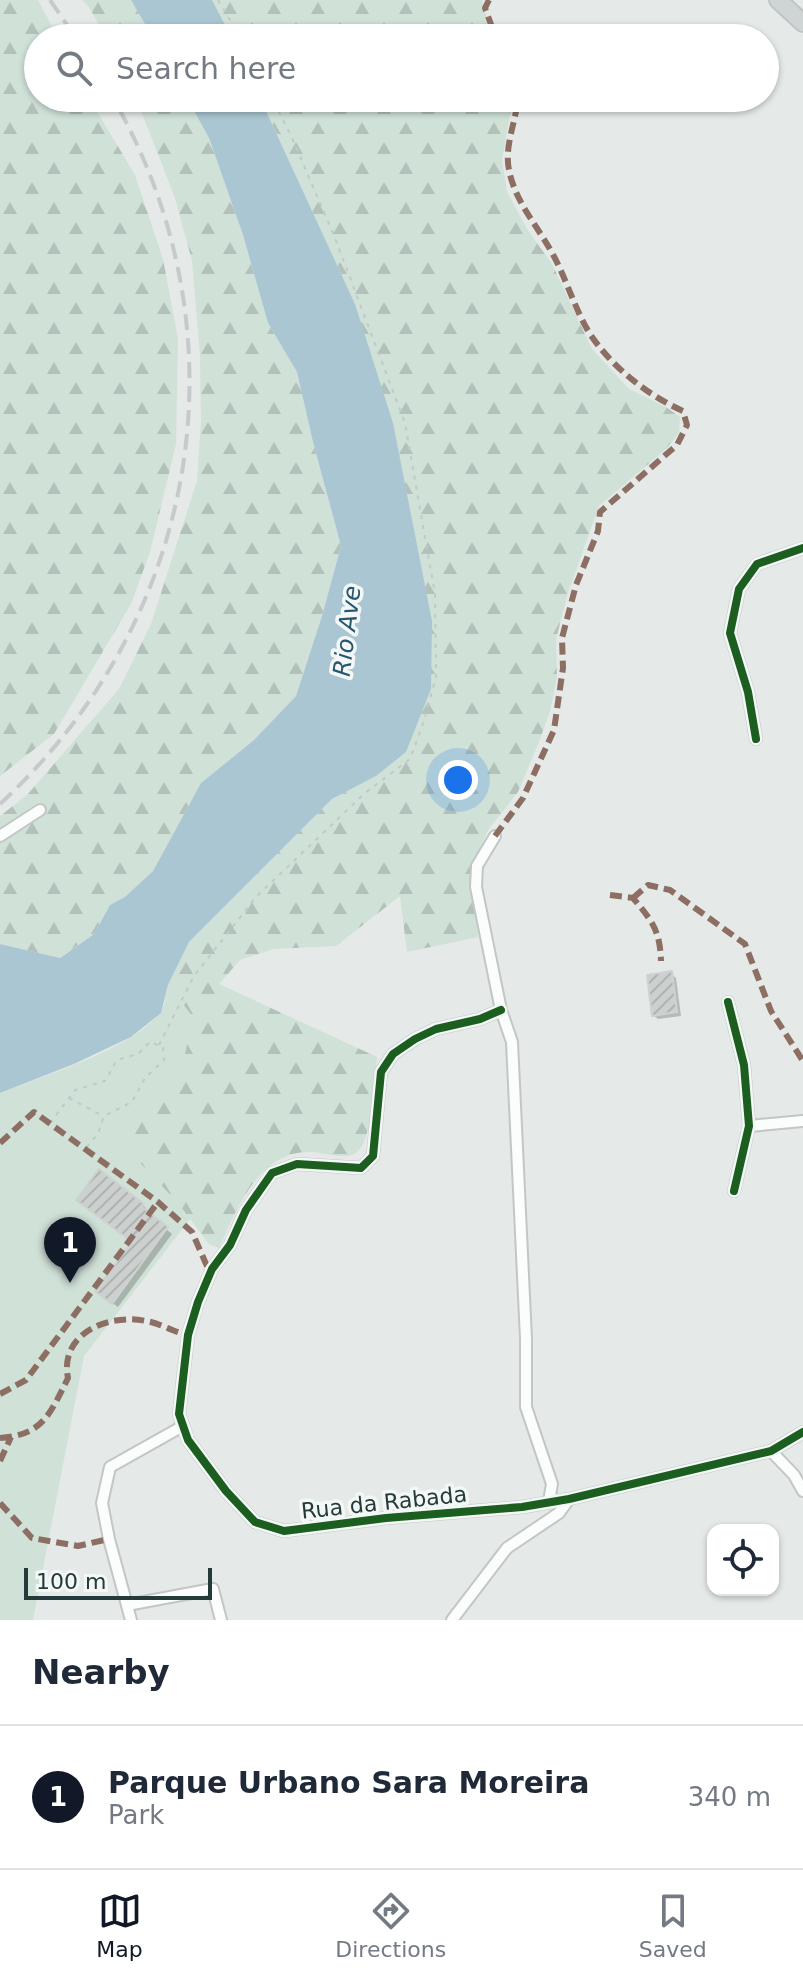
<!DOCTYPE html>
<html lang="en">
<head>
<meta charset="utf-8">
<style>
	:root { --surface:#fff; --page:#f6f6f7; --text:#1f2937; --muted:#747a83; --line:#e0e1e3; --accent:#111827 }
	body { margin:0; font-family:"DejaVu Sans",sans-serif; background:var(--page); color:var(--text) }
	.controls { position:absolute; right:24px; bottom:24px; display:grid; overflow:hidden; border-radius:16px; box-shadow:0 2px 6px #0004 }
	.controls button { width:72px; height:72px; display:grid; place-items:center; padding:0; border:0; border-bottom:2px solid var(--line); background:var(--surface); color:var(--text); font:40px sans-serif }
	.scale { position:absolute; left:24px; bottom:20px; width:188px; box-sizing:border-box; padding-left:8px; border:4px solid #253b39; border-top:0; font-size:22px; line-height:28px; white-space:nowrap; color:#253b39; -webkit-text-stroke:6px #f3f8f7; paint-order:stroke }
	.you { position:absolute; left:458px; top:780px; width:28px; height:28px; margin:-20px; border:6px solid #fff; border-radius:50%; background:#1a73e8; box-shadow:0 0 0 12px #1a73e833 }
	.badge { display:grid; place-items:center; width:52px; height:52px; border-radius:50%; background:var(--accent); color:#fff; font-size:26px; font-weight:700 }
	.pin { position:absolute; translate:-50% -66px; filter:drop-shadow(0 2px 4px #0008) }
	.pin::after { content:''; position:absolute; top:42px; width:28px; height:24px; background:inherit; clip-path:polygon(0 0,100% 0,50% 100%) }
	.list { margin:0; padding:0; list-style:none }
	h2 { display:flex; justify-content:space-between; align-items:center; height:104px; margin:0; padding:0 32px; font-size:34px }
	h2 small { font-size:26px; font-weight:400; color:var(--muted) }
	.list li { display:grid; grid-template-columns:52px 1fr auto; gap:24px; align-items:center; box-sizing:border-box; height:144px; padding:0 32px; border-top:2px solid var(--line) }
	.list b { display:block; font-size:30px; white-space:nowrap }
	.list p { margin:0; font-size:26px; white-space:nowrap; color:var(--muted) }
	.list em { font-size:26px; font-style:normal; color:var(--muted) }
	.icon { flex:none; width:44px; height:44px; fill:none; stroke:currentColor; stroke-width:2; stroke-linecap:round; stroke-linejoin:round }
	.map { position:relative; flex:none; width:803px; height:1620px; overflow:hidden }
	.search { position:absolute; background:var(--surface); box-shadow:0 2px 6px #0004; left:24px; right:24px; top:24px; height:88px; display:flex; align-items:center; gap:20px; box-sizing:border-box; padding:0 28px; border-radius:44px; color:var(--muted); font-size:30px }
	.sheet { height:248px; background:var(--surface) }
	nav { display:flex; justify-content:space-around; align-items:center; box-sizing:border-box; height:112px; border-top:2px solid var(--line); background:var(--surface); font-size:22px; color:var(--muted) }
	nav a { display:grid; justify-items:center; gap:4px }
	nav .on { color:var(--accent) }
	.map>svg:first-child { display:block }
	.green { fill:#d0e1d8 }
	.forest { fill:url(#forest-firs) }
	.water { fill:#abc6d3 }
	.shadow { fill:#0003 }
	.building { fill:url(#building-hatch); stroke:#ced2d1; stroke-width:2 }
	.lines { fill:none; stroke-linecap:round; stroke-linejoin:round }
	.street-casing { stroke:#c2c6c5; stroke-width:14 }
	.primary-casing { stroke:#bdc5c4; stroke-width:20 }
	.path { stroke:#c2c9c8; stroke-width:2; stroke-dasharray:4 6; stroke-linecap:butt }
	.street { stroke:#fbfcfc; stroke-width:10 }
	.primary { stroke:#cfd5d4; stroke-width:16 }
	.rail { stroke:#c7caca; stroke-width:4; stroke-dasharray:16 8; stroke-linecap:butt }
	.quiet { stroke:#8d6e63; stroke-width:6; stroke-dasharray:12 6; stroke-linecap:butt }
	.cycleway-casing { stroke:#f3f8f7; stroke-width:13 }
	.cycleway { stroke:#1b5e20; stroke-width:8 }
	.labels { text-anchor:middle; stroke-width:7; stroke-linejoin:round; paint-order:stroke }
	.street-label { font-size:22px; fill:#253b39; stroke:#f3f8f7 }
	.water-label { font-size:24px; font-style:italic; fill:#265670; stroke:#f3f8f7 }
</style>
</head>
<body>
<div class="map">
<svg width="803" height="1620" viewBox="0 0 803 1620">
	<defs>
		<pattern id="forest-firs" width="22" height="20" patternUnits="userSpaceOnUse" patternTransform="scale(2)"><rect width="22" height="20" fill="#d0e1d8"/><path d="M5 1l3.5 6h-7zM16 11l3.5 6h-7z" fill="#b2c2ba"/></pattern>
		<pattern id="building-hatch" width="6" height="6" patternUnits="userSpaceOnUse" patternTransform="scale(2)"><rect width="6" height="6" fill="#ccd1d0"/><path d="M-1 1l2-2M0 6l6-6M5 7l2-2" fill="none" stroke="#afb4b3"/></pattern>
	</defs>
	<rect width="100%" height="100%" fill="#e5e9e8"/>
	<!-- green -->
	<path class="green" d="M168,985L193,1017L180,1076L116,1137L197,1210L84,1356L33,1620H0V1093C44,1076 129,1050 159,1014C165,1008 166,994 168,985Z"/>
	<!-- forest -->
	<g class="forest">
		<polygon points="0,0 38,0 58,38 38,38 38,98 89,98 135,175 163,259 178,339 176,444 150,552 131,604 54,734 0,776"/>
		<polygon points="82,0 131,0 153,38 106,38 89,7"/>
		<polygon points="212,0 482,0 492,38 232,38"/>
		<polygon points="136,98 187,98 209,138 243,235 268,323 297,372 313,442 341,546 322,616 296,696 254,740 201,783 153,871 125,898 110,905 94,934 59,958 0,944 0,839 45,807 39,802 0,829 0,816 27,795 119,689 151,624 197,481 201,422 200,355 192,261 175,198"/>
		<path d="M260,98H513L502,160L507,192L527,229L552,264L592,349L629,389L666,407L680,417L679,433L666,449L599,506L568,593L556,639L557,677L550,711L539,742L518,792L488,830L474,861L478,937L407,952L400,896L336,946L274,949L240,960L219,984L377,1057C375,1078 373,1142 356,1153C344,1160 325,1153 313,1152C259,1149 238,1207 219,1248L209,1244L178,1203L116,1137L180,1076L193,1017L168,985L189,942L332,799L376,776L406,752L355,304Z"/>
	</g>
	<!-- water -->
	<g class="water">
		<polygon points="131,0 212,0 232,38 153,38"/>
		<polygon points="187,98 260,98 355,304 393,423 432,621 431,689 406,752 376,776 332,799 189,942 168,985 161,1013 131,1037 74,1064 0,1093 0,944 60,958 94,934 110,905 125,897 153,871 201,783 254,740 296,696 322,616 341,546 313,442 297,372 268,323 243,235 209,138"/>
	</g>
	<!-- shadow -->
	<g class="shadow">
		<polygon points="671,974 676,978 681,1016 658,1019 653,1015"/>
		<polygon points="84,1205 143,1205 148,1211 146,1213 172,1234 118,1307 103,1296 134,1243"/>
	</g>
	<!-- building -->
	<g class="building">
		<polygon points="672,971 677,1012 652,1016 647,975"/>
		<polygon points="99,1169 144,1204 142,1207 168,1227 112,1304 95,1291 132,1242 76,1200"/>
	</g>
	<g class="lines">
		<!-- street casing -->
		<g class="street-casing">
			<g id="street">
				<polyline points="756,739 748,692 730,633 739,589 757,564 803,548"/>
				<polyline points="0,836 40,810"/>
				<polyline points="495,836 477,866 476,887 501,1010 512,1042 526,1339 526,1407 552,1484 549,1501"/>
				<polyline points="728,1002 744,1065 749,1126 734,1191"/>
				<polyline points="501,1010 480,1019 436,1029 415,1039 393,1054 381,1072 373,1156 361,1168 297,1164 272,1173 246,1210 230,1245 212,1269 198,1302 188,1335 179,1414 188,1440 226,1491 255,1522 284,1531 386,1518 522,1507 569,1499 771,1451 803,1432"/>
				<polyline points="749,1126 803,1121"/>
				<polyline points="771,1451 794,1475 803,1491"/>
				<polyline points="127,1605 213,1589 221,1620"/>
				<polyline points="131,1620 109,1539 102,1503 110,1467 183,1426"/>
				<polyline points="452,1620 507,1548 559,1513 569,1499"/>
			</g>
		</g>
		<!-- primary casing -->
		<g class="primary-casing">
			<polyline id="primary" points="778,0 803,23"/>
		</g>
		<!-- path -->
		<g class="path">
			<polyline points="218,0 241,38"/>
			<polyline points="159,1045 194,976 256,897 365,793 410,759 424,721 436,677 435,594 405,423 335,238 293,140 272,98"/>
			<polyline points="69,1098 103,1116"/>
			<polyline points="50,1123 75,1090 105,1081 117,1060 138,1054 150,1042 163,1047 164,1060 145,1078 132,1102 104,1116 98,1134 85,1149"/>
		</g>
		<!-- street -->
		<use href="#street" class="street"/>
		<!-- primary -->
		<use href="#primary" class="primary"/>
		<!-- rail -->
		<g class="rail">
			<polyline points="50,0 76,38"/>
			<path d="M0,804C199,620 249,336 113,98"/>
		</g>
		<!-- quiet -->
		<g class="quiet">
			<polyline points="489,0 485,8 496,38"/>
			<path d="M495,836L523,798L554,730L563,668L562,638L576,585L598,531L600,512L677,445L687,425L683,411C647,395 612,367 590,334C574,308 566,277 551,251C536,224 515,201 509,170C504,146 516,122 518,98"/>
			<path d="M610,895L633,898C652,921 660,930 661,961"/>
			<polyline points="633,898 648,885 670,890 745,944 771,1011 803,1061"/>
			<polyline points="0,1143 34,1112 158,1202 192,1232 210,1273"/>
			<polyline points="0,1394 26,1380 158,1202"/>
			<path d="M0,1438C43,1435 50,1414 68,1378C59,1334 108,1313 146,1321C160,1323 173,1332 188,1335"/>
			<polyline points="0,1461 11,1437"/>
			<polyline points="0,1503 32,1538 78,1546 109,1539"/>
		</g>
		<!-- cycleway casing -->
		<g class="cycleway-casing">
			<g id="cycleway">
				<polyline points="756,739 748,692 730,633 739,589 757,564 803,548"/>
				<polyline points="728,1002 744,1065 749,1126 734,1191"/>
				<polyline points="501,1010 480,1019 436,1029 415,1039 393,1054 381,1072 373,1156 361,1168 297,1164 272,1173 246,1210 230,1245 212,1269 198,1302 188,1335 179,1414 188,1440 226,1491 255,1522 284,1531 386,1518 522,1507 569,1499 771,1451 803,1432"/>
			</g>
		</g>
		<!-- cycleway -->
		<use href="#cycleway" class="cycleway"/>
	</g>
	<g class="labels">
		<!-- street labels -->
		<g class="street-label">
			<text transform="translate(384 1502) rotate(-6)" y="8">Rua da Rabada</text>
		</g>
		<!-- water labels -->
		<g class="water-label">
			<text transform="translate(347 631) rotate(-83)" y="8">Rio Ave</text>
		</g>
	</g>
</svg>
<div class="controls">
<button><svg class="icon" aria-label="locate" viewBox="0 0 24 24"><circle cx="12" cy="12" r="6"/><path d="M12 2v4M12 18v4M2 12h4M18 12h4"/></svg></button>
</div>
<div class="scale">100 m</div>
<div class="you"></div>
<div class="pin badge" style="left:70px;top:1283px">1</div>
<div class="search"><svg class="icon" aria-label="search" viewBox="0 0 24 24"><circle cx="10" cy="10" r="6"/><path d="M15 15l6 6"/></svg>Search here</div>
</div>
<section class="sheet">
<h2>Nearby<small></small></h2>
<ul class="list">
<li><span class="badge">1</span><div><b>Parque Urbano Sara Moreira</b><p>Park</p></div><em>340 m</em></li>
</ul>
</section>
<nav>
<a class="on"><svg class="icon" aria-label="map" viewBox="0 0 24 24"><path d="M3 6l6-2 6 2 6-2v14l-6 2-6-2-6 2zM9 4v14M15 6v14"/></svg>Map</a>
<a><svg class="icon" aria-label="directions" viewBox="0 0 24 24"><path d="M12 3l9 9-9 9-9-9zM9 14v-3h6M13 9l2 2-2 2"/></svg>Directions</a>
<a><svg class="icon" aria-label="saved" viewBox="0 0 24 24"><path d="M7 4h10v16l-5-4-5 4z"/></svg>Saved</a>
</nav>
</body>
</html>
